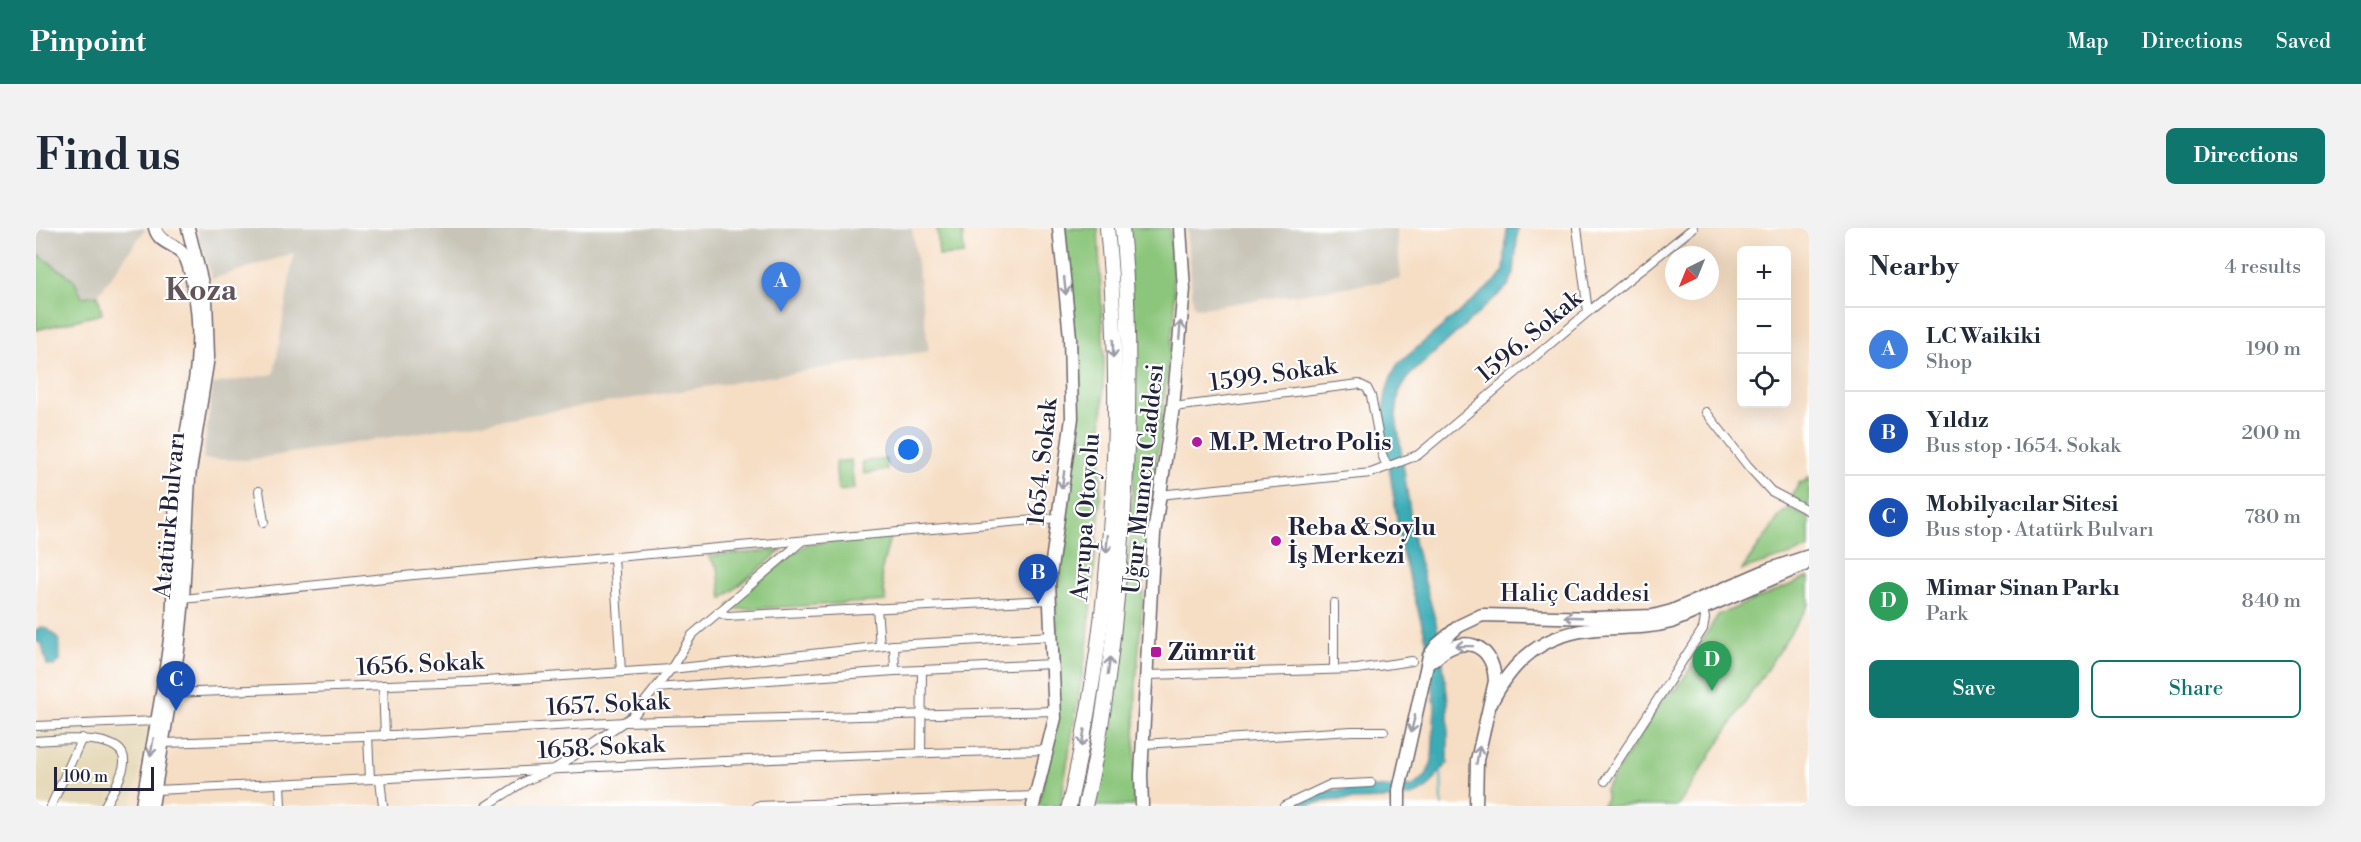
<!DOCTYPE html>
<html lang="en">
<head>
<meta charset="utf-8">
<style>
	:root { --surface:#fff; --page:#f2f2f3; --text:#1f2937; --muted:#747a83; --line:#e0e1e3; --accent:#0f766e }
	body { margin:0; font-family:"Libre Bodoni",serif; background:var(--page); color:var(--text) }
	.controls { position:absolute; right:18px; top:18px; display:grid; overflow:hidden; border-radius:9px; box-shadow:0 6px 24px #0002 }
	.controls button { width:54px; height:54px; display:grid; place-items:center; padding:0; border:0; border-bottom:2px solid var(--line); background:var(--surface); color:var(--text); font:30px sans-serif }
	.compass { position:absolute; left:1629px; top:18px; width:54px; height:54px; border-radius:50%; background:var(--surface); box-shadow:0 6px 24px #0002; rotate:223deg }
	.scale { position:absolute; left:18px; bottom:15px; width:100px; box-sizing:border-box; padding-left:6px; border:3px solid #22223b; border-top:0; font-size:16px; line-height:21px; white-space:nowrap; color:#22223b; -webkit-text-stroke:4px #fff; paint-order:stroke }
	.you { position:absolute; left:873px; top:222px; width:21px; height:21px; margin:-15px; border:4px solid #fff; border-radius:50%; background:#1a73e8; box-shadow:0 0 0 9px #1a73e833 }
	.badge { display:grid; place-items:center; width:39px; height:39px; border-radius:50%; background:var(--accent); color:#fff; font-size:20px; font-weight:700 }
	.pin { position:absolute; translate:-50% -50px; filter:drop-shadow(0 2px 3px #0008) }
	.pin::after { content:''; position:absolute; top:32px; width:21px; height:18px; background:inherit; clip-path:polygon(0 0,100% 0,50% 100%) }
	.list { margin:0; padding:0; list-style:none }
	h2 { display:flex; justify-content:space-between; align-items:center; height:78px; margin:0; padding:0 24px; font-size:26px }
	h2 small { font-size:20px; font-weight:400; color:var(--muted) }
	.list li { display:grid; grid-template-columns:39px 1fr auto; gap:18px; align-items:center; box-sizing:border-box; height:84px; padding:0 24px; border-top:2px solid var(--line) }
	.list b { display:block; font-size:22px; white-space:nowrap }
	.list p { margin:0; font-size:20px; white-space:nowrap; color:var(--muted) }
	.list em { font-size:20px; font-style:normal; color:var(--muted) }
	.actions { display:flex; gap:12px; padding:18px 24px }
	.actions a { flex:1; padding:14px 0; border:2px solid var(--accent); border-radius:9px; text-align:center; font-size:21px; color:var(--accent) }
	.actions .main { background:var(--accent); color:#fff }
	.icon { flex:none; width:33px; height:33px; fill:none; stroke:currentColor; stroke-width:2; stroke-linecap:round; stroke-linejoin:round }
	.map { position:relative; flex:none; width:1773px; height:578px; overflow:hidden; border-radius:9px }
	header { display:flex; align-items:center; gap:36px; box-sizing:border-box; height:84px; padding:0 30px; background:var(--accent); color:#fff }
	header strong { font-size:28px }
	nav { display:flex; gap:33px; margin-inline-start:auto; font-size:21px }
	.intro { display:flex; align-items:center; justify-content:space-between; box-sizing:border-box; height:144px; padding:0 36px }
	h1 { margin:0; font-size:42px }
	.button { padding:15px 27px; border-radius:9px; background:var(--accent); color:#fff; font-size:21px; font-weight:700 }
	main { display:flex; gap:36px; padding:0 36px }
	aside { flex:1; background:var(--surface); border-radius:9px; box-shadow:0 6px 24px #0002 }
	.map>svg:first-child { display:block }
	.built { fill:#e6daba }
	.industrial { fill:#c8c4b8 }
	.green { fill:#8cc67b; stroke:#57745b; stroke-width:1.5 }
	.water { fill:#3bacb5; stroke:#2e6778; stroke-width:1.5 }
	.lines { fill:none; stroke-linecap:round; stroke-linejoin:round }
	.stream { stroke:#3bacb5; stroke-width:2 }
	.minor-casing { stroke:#6c646b; stroke-width:10 }
	.primary-casing { stroke:#6c646b; stroke-width:15 }
	.motorway-casing { stroke:#6c646b; stroke-width:16 }
	.minor { stroke:#fff; stroke-width:8 }
	.primary { stroke:#fff; stroke-width:12 }
	.motorway { stroke:#fff; stroke-width:14 }
	.oneway { stroke:#9c9ca7 }
	.poi-dot { fill:#b5179e; stroke:#fff; stroke-width:2 }
	.labels { text-anchor:middle; stroke-width:4.5; stroke-linejoin:round; paint-order:stroke }
	.street-label { font-size:24px; fill:#22223b; stroke:#fff }
	.poi-label { font-size:24px; font-weight:bold; fill:#22223b; stroke:#fff; text-anchor:start }
	.district-label { font-size:30px; font-weight:bold; fill:#62545a; stroke:#fff }
</style>
</head>
<body>
<header>
<strong>Pinpoint</strong>
<nav><a>Map</a><a>Directions</a><a>Saved</a></nav>
</header>
<div class="intro"><h1>Find us</h1><a class="button">Directions</a></div>
<main>
<div class="map">
<svg width="1773" height="578" viewBox="0 0 1773 578">
	<rect width="100%" height="100%" fill="#fff"/>
	<filter id="ink" filterUnits="userSpaceOnUse"><feTurbulence type="fractalNoise" baseFrequency=".0167" numOctaves="2"/><feDisplacementMap in="SourceGraphic" scale="12" xChannelSelector="R" yChannelSelector="G"/><feConvolveMatrix kernelMatrix="1 2 1 2 8 2 1 2 1" color-interpolation-filters="sRGB"/></filter>
	<filter id="wash" filterUnits="userSpaceOnUse"><feTurbulence type="fractalNoise" baseFrequency=".008" numOctaves="4" result="noise"/><feDisplacementMap in="SourceGraphic" scale="24" xChannelSelector="R" yChannelSelector="G"/><feGaussianBlur stdDeviation="1.35" result="paint"/><feColorMatrix in="noise" values="0 0 0 0 0 0 0 0 0 0 0 0 0 0 0 0 0 1.4 0 .05"/><feComposite in="paint" operator="in"/></filter>
	<g filter="url(#wash)">
		<rect width="100%" height="100%" fill="#f6dec5"/>
		<!-- built -->
		<polygon class="built" points="112,500 96,578 0,578 0,503"/>
		<!-- industrial -->
		<g class="industrial">
			<polygon points="0,0 110,0 62,67 46,70 38,52 0,25"/>
			<polygon points="160,0 876,0 893,123 212,232 167,231 177,156 238,146 258,25 176,51"/>
			<polygon points="1151,0 1360,0 1365,51 1166,80 1160,79 1157,76"/>
		</g>
		<!-- green -->
		<g class="green">
			<polygon points="901,0 926,0 928,26 903,28"/>
			<polygon points="1028,0 1062,0 1068,132 1064,277 1051,419 1024,578 1002,578 1021,493 1020,356 1041,191"/>
			<path d="M1091,0H1134L1139,82L1113,293L1100,458L1098,578H1056C1071,490 1086,402 1093,313C1102,208 1098,104 1091,0Z"/>
			<polygon points="0,25 38,52 46,69 62,67 66,86 0,102"/>
			<polygon points="850,231 851,242 828,246 826,234"/>
			<polygon points="815,232 818,261 802,263 799,234"/>
			<polygon points="1773,249 1773,279 1758,271 1757,267 1763,255 1770,253"/>
			<polygon points="1753,281 1773,290 1773,321 1706,342 1745,286"/>
			<polygon points="854,309 845,344 850,373 695,382 693,380 693,377 771,316"/>
			<polygon points="746,322 686,371 682,340 672,328"/>
			<polygon points="1773,349 1773,376 1642,578 1565,578 1570,571 1569,562 1632,464 1640,462 1667,421 1665,414 1682,387"/>
		</g>
		<!-- water -->
		<g class="water">
			<path d="M1471,0H1482L1478,45L1472,58L1374,147L1363,164L1360,188L1379,318L1403,406L1412,473V535C1403,543 1397,556 1387,563C1370,575 1314,570 1291,573C1280,574 1272,578 1260,578L1275,567L1288,563L1377,558L1390,548L1396,533L1399,478L1391,414L1366,324L1347,198C1347,175 1350,156 1362,136L1462,51L1468,43Z"/>
			<polygon points="5,399 11,400 23,412 24,433 18,438 11,437 6,416 0,413 0,402"/>
		</g>
		<g class="lines">
			<!-- stream -->
			<polyline class="stream" points="1405,539 1406,578"/>
		</g>
	</g>
	<g filter="url(#ink)">
		<g class="lines">
			<!-- minor casing -->
			<g class="minor-casing">
				<g id="minor">
					<polyline points="1541,0 1552,84"/>
					<polyline points="1137,179 1323,156 1331,160 1335,168 1346,226 1351,239"/>
					<polyline points="1670,184 1712,238 1735,263 1773,283"/>
					<polyline points="223,263 228,294"/>
					<polyline points="1123,267 1335,245 1382,227 1552,84 1657,0"/>
					<polyline points="578,329 585,444"/>
					<polyline points="147,371 378,347 1021,290"/>
					<polyline points="1298,375 1298,441"/>
					<polyline points="841,380 844,418"/>
					<polyline points="682,384 691,388 1013,372"/>
					<polyline points="858,417 1016,408"/>
					<polyline points="886,442 1017,436"/>
					<polyline points="1111,447 1321,441 1376,433"/>
					<polyline points="347,457 349,508"/>
					<polyline points="620,460 859,443"/>
					<polyline points="135,465 433,454 635,441 858,417 859,443 886,442 885,525"/>
					<polyline points="0,498 120,493"/>
					<polyline points="332,508 334,551"/>
					<path d="M0,513C18,512 91,503 88,535C87,549 75,565 69,578"/>
					<polyline points="128,515 385,506 589,494 1019,483"/>
					<polyline points="1107,516 1316,503 1348,503"/>
					<polyline points="344,551 347,578"/>
					<polyline points="1569,553 1667,401 1669,390 1667,381"/>
					<polyline points="244,556 245,578"/>
					<path d="M119,562C417,548 714,528 1012,522"/>
					<polyline points="15,578 46,510"/>
					<polyline points="450,578 489,553 520,540 598,487 635,441 656,407 766,313"/>
					<polyline points="721,578 999,568"/>
					<polyline points="1248,578 1293,557 1335,555"/>
				</g>
			</g>
			<!-- primary casing -->
			<g class="primary-casing">
				<g id="primary">
					<path d="M1398,432C1424,405 1457,413 1459,453L1441,532L1440,578"/>
					<path d="M1454,477C1477,431 1508,405 1561,401C1586,399 1610,401 1635,394L1768,337"/>
					<path d="M106,578C116,517 130,455 136,393C139,351 136,308 141,266C148,200 171,132 159,67C156,54 155,38 148,27C139,15 123,16 119,0"/>
					<polyline points="116,578 142,422 147,371 153,249 172,129 170,71 152,0"/>
					<polyline points="997,578 1019,490 1013,355 1036,190 1034,109 1023,0"/>
					<polyline points="1106,578 1105,547 1118,306 1137,179 1148,61 1144,0"/>
					<polyline points="1363,578 1363,562 1393,428 1401,417 1423,398 1446,387 1560,390 1617,388 1636,383 1734,341 1773,328"/>
				</g>
			</g>
			<!-- motorway casing -->
			<g class="motorway-casing">
				<g id="motorway">
					<path d="M1033,578C1075,391 1090,191 1071,0"/>
					<path d="M1049,578C1068,499 1077,417 1084,336C1093,225 1097,111 1086,0"/>
				</g>
			</g>
			<!-- minor -->
			<use href="#minor" class="minor"/>
			<!-- primary -->
			<use href="#primary" class="primary"/>
			<!-- motorway -->
			<use href="#motorway" class="motorway"/>
		</g>
		<!-- one-way arrows -->
		<defs><path id="oneway-shaft" d="M-6 0H5M1.5-3L5.5 0L1.5 3" fill="none" stroke-width="1.6" stroke-linecap="round" stroke-linejoin="round" transform="scale(1.5)"/></defs>
		<g class="oneway">
			<use href="#oneway-shaft" transform="translate(1029 58) rotate(84)"/>
			<use href="#oneway-shaft" transform="translate(1144 102) rotate(-85)"/>
			<use href="#oneway-shaft" transform="translate(1077 121) rotate(89)"/>
			<use href="#oneway-shaft" transform="translate(1027 252) rotate(98)"/>
			<use href="#oneway-shaft" transform="translate(1071 316) rotate(95)"/>
			<use href="#oneway-shaft" transform="translate(1537 389) rotate(-178)"/>
			<use href="#oneway-shaft" transform="translate(1428 418) rotate(-179)"/>
			<use href="#oneway-shaft" transform="translate(1073 438) rotate(-82)"/>
			<use href="#oneway-shaft" transform="translate(1377 496) rotate(103)"/>
			<use href="#oneway-shaft" transform="translate(1047 510) rotate(100)"/>
			<use href="#oneway-shaft" transform="translate(116 519) rotate(100)"/>
			<use href="#oneway-shaft" transform="translate(1442 527) rotate(-80)"/>
		</g>
	</g>
	<!-- markers -->
	<g class="poi-dot">
		<circle cx="1161" cy="214" r="6"/>
		<circle cx="1240" cy="313" r="6"/>
		<rect x="1114" y="418" width="12" height="12" rx="3"/>
	</g>
	<g class="labels">
		<!-- street labels -->
		<g class="street-label">
			<text transform="translate(1493 108) rotate(-40)" y="8">1596. Sokak</text>
			<text transform="translate(1237 146) rotate(-8)" y="8">1599. Sokak</text>
			<text transform="translate(1006 234) rotate(-84)" y="8">1654. Sokak</text>
			<text transform="translate(1107 251) rotate(-84)" y="8">Uğur Mumcu Caddesi</text>
			<text transform="translate(133 287) rotate(-85)" y="8">Atatürk Bulvarı</text>
			<text transform="translate(1049 289) rotate(-86)" y="8">Avrupa Otoyolu</text>
			<text x="1539" y="373">Haliç Caddesi</text>
			<text transform="translate(384 436) rotate(-3)" y="8">1656. Sokak</text>
			<text transform="translate(572 476) rotate(-3)" y="8">1657. Sokak</text>
			<text transform="translate(565 519) rotate(-3)" y="8">1658. Sokak</text>
		</g>
		<!-- poi labels -->
		<g class="poi-label">
			<text x="1173" y="222">M.P. Metro Polis</text>
			<text x="1252" y="307">Reba &amp; Soylu<tspan x="1252" dy="28">İş Merkezi</tspan></text>
			<text x="1132" y="432">Zümrüt</text>
		</g>
		<!-- district labels -->
		<g class="district-label">
			<text x="165" y="72">Koza</text>
		</g>
	</g>
</svg>
<div class="controls">
<button>+</button>
<button>−</button>
<button><svg class="icon" aria-label="locate" viewBox="0 0 24 24"><circle cx="12" cy="12" r="6"/><path d="M12 2v4M12 18v4M2 12h4M18 12h4"/></svg></button>
</div>
<svg class="compass" viewBox="-18 -18 36 36"><path d="M0-13l5 13h-10z" fill="#e53935"/><path d="M0 13l5-13h-10z" fill="#747a83"/></svg>
<div class="scale">100 m</div>
<div class="you"></div>
<div class="pin badge" style="left:745px;top:84px;background:#3f7fe0">A</div>
<div class="pin badge" style="left:1002px;top:376px;background:#1a4fb4">B</div>
<div class="pin badge" style="left:140px;top:483px;background:#1a4fb4">C</div>
<div class="pin badge" style="left:1676px;top:463px;background:#2e9e5b">D</div>
</div>
<aside>
<h2>Nearby<small>4 results</small></h2>
<ul class="list">
<li><span class="badge" style="background:#3f7fe0">A</span><div><b>LC Waikiki</b><p>Shop</p></div><em>190 m</em></li>
<li><span class="badge" style="background:#1a4fb4">B</span><div><b>Yıldız</b><p>Bus stop · 1654. Sokak</p></div><em>200 m</em></li>
<li><span class="badge" style="background:#1a4fb4">C</span><div><b>Mobilyacılar Sitesi</b><p>Bus stop · Atatürk Bulvarı</p></div><em>780 m</em></li>
<li><span class="badge" style="background:#2e9e5b">D</span><div><b>Mimar Sinan Parkı</b><p>Park</p></div><em>840 m</em></li>
</ul>
<div class="actions"><a class="main">Save</a><a>Share</a></div>
</aside>
</main>
</body>
</html>
